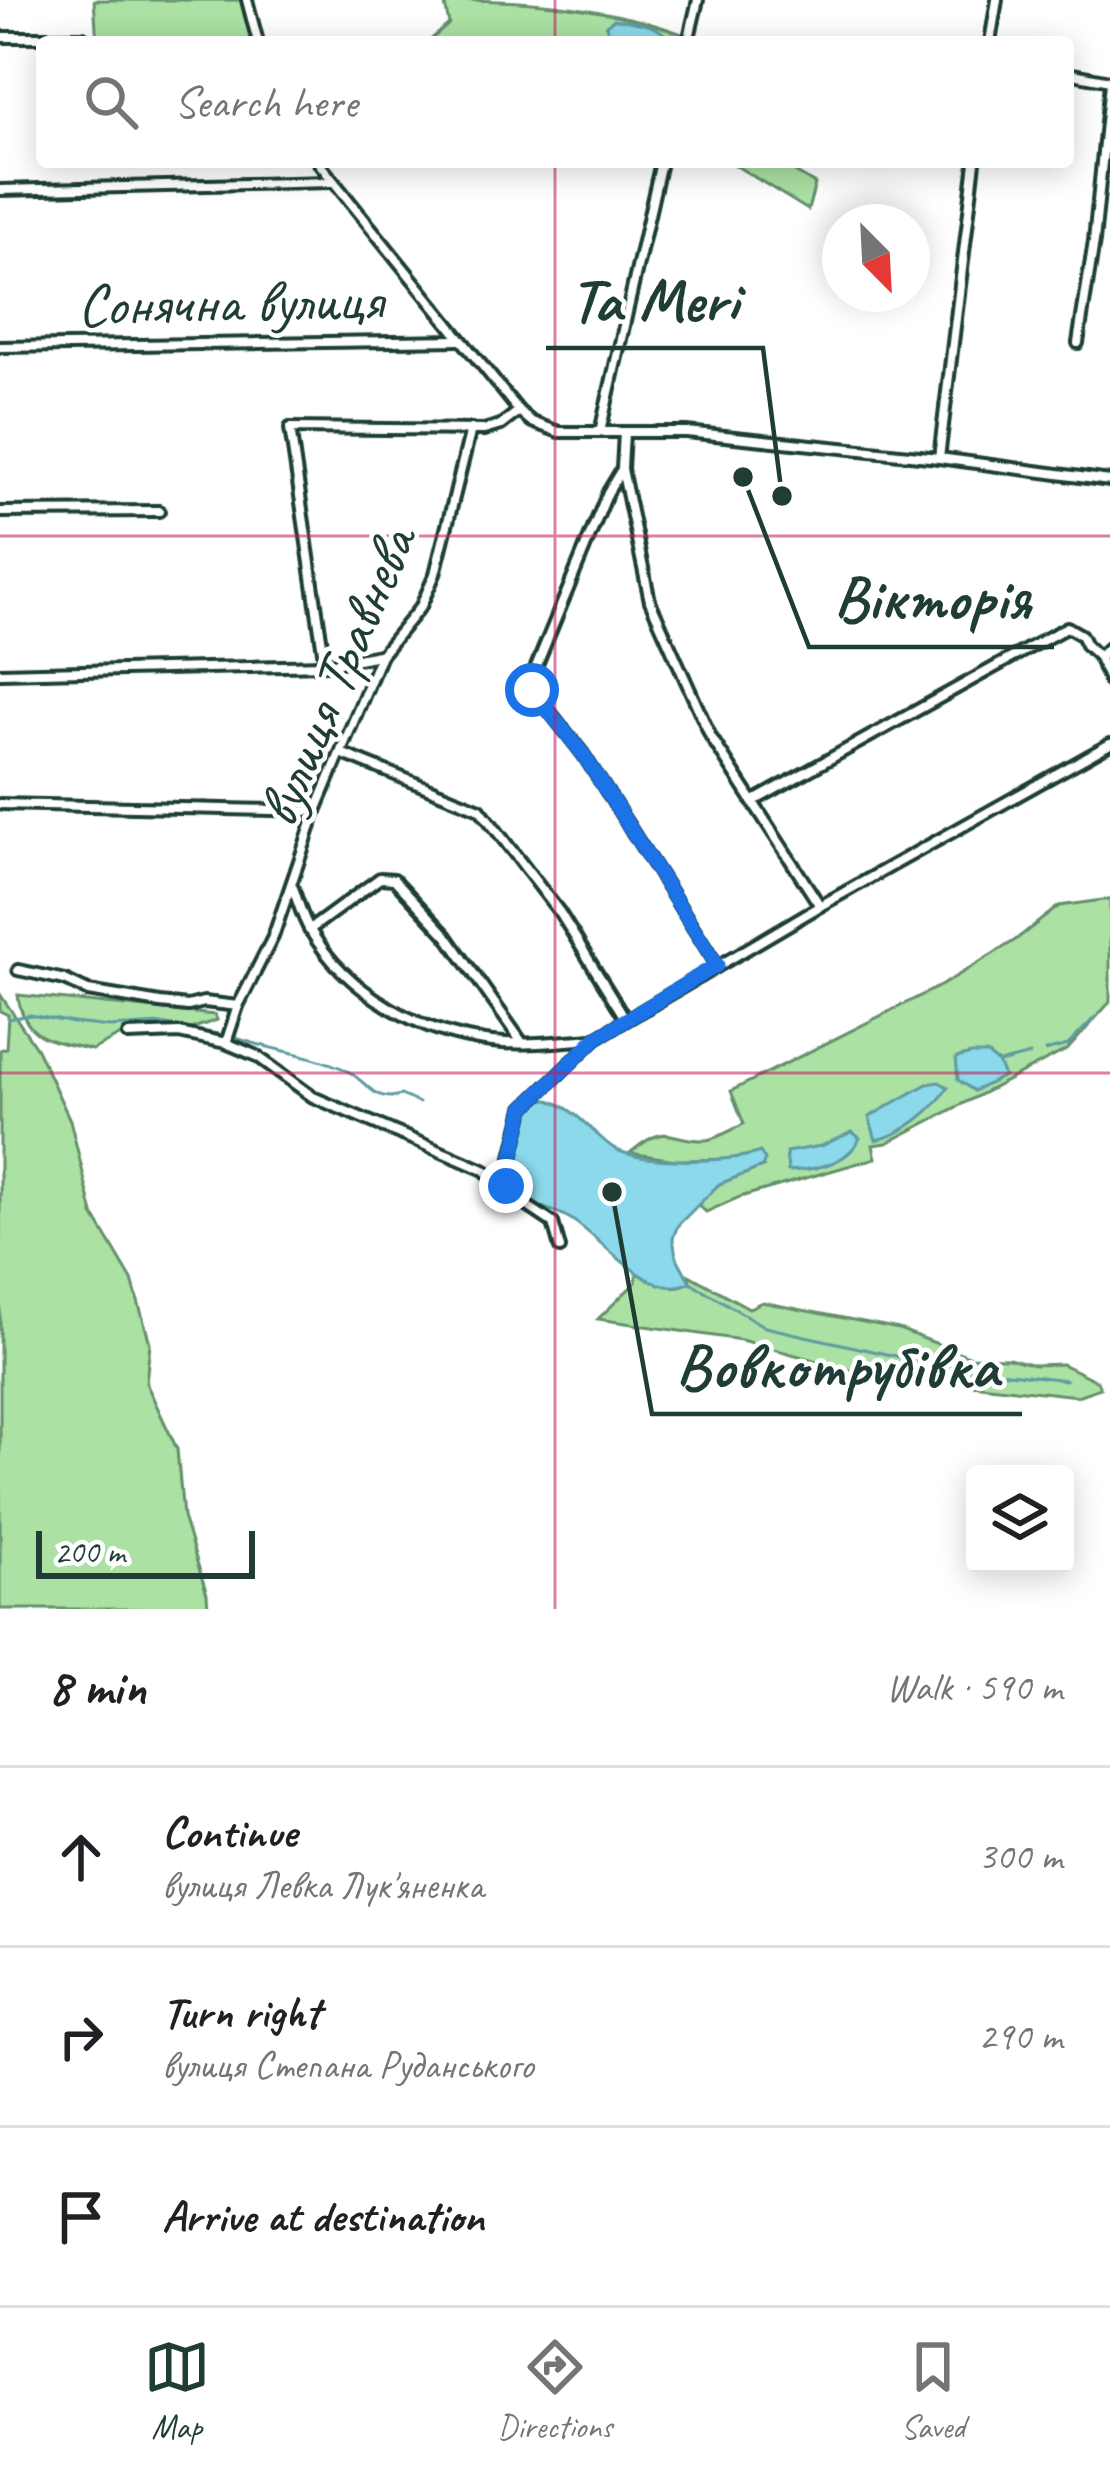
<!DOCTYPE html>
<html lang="en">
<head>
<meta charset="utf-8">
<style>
	:root { --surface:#fff; --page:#f6f6f6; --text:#202124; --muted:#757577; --line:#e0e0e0; --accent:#1f3d34 }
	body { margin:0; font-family:Caveat,sans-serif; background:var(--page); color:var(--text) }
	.controls { position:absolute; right:36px; bottom:36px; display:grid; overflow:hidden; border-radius:12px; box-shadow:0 6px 30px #0003 }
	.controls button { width:108px; height:108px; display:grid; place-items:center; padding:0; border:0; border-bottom:3px solid var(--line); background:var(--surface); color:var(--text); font:60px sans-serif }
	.compass { position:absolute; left:822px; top:204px; width:108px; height:108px; border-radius:50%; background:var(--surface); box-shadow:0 6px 30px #0003; rotate:156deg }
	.scale { position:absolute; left:36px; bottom:30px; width:219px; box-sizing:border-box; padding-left:12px; border:6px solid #1f3d34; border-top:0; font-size:33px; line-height:42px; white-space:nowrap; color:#1f3d34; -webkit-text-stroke:9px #fff; paint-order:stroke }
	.stop { position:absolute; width:36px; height:36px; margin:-27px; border:9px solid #1a73e8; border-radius:50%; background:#fff }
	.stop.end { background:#1a73e8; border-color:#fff; box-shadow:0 3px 12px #0008 }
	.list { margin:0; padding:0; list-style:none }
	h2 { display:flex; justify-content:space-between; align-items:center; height:156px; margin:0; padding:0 48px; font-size:51px }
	h2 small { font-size:39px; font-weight:400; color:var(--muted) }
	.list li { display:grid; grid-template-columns:78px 1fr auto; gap:36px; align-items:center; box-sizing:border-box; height:180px; padding:0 48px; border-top:3px solid var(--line) }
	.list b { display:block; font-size:45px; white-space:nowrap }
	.list p { margin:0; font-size:39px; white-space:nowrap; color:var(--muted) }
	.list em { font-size:39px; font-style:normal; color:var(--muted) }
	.icon { flex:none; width:66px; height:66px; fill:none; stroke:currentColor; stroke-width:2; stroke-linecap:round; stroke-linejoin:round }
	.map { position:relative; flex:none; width:1110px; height:1609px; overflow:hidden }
	.search { position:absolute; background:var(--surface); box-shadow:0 6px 30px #0003; left:36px; right:36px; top:36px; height:132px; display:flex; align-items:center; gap:30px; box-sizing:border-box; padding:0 42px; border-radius:12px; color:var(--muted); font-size:45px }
	.sheet { height:696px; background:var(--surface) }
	nav { display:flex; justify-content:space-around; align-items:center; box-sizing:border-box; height:168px; border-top:3px solid var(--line); background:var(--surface); font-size:33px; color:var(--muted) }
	nav a { display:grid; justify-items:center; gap:6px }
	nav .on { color:var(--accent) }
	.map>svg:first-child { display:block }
	.green { fill:#abe1a3; stroke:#658f6c; stroke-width:3 }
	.water { fill:#8bd9eb; stroke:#609ba2; stroke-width:3 }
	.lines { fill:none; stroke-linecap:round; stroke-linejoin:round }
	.stream { stroke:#609ba2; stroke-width:3 }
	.minor-casing { stroke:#1f3d34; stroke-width:16 }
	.minor { stroke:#fff; stroke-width:8 }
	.route { stroke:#1a73e8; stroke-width:15 }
	.grid { fill:none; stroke:#c2185b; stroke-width:3; stroke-opacity:0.55 }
	.labels { text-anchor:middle; stroke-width:9; stroke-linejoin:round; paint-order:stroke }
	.street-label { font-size:60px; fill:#1f3d34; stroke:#fff }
	.leader { fill:none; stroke:#1f3d34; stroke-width:4.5 }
	.callout-dot { fill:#1f3d34; stroke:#fff; stroke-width:4.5 }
	.callout-label { font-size:63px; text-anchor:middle; font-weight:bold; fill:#1f3d34; stroke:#fff; stroke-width:9; stroke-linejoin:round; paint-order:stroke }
</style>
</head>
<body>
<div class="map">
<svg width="1110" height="1609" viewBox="0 0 1110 1609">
	<rect width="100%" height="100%" fill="#fff"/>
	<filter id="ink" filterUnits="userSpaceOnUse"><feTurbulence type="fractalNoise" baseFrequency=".00833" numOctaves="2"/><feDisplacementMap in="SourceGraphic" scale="24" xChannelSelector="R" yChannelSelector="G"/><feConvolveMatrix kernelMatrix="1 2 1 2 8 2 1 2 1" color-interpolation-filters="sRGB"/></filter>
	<g filter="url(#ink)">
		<!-- green -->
		<g class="green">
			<polygon points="94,0 247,0 258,42 97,42"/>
			<path d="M449,0C531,0 613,7 690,37L688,42H428L449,24L445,5Z"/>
			<polygon points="730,162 778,162 815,184 808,210"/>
			<path d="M1110,899V1002L1068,1049L887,1143L873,1145L876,1158L740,1197L706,1212L698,1205L719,1184L762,1167L741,1159L676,1160L630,1153C669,1120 667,1141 706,1140C717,1139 733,1129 744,1124L731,1091L942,985L1014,941L1059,906Z"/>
			<polygon points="0,994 37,1049 70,1120 93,1214 132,1280 150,1343 146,1383 177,1449 183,1517 207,1594 208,1609 0,1609 0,1050 6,1048 8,1015 0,1011"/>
			<path d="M18,995L215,1015L217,1020L188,1030H131L92,1050C53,1040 24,1042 18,995Z"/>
			<path d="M637,1273C653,1282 673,1293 690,1282L689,1275L749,1308L762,1302L899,1329L971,1357L1009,1358L1034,1365L1062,1364L1097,1381L1100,1388L1077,1396L854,1371L741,1340L598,1319L636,1282Z"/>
		</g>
		<!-- water -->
		<g class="water">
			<path d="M614,19C634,22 660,23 671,42H610L606,25Z"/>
			<polygon points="971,1054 987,1054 998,1063 1004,1076 974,1091 958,1080 956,1058"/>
			<path d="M939,1082L948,1087C934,1110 903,1135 876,1140L869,1117L927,1084Z"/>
			<path d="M544,1099C572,1104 589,1130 612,1147C637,1165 732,1163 760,1152L765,1160L762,1167L719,1184L678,1225L673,1238L676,1256L690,1282C650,1304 602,1237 569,1218C549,1206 525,1207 510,1188L527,1114Z"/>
			<path d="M852,1132L860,1138C848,1164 814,1170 788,1171L786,1152L821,1146Z"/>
		</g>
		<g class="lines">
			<!-- stream -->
			<g class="stream">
				<polyline points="8,1019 30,1015 74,1023 109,1027 161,1024 224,1035"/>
				<path d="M233,1037C269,1050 308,1053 344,1069C366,1079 373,1104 401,1095L419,1103"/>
				<polyline points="1045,1051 1068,1045 1095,1017"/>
				<polyline points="999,1063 1030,1055"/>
				<polyline points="690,1282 765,1327 927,1363 1066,1380"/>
			</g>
			<!-- minor casing -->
			<g class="minor-casing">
				<g id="minor">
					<polyline points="247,0 258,42"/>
					<polyline points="0,37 83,37"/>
					<polyline points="688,42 698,0"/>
					<polyline points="990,42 997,0"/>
					<polyline points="1068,73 1110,81"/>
					<polyline points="318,162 519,411 532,422 559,432 686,432 939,458 1110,481"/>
					<polyline points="0,190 331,182"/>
					<polyline points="1078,343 1094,241 1110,83"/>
					<polyline points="0,347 460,340"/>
					<polyline points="600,432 661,162"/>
					<polyline points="624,432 622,469 650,601 711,737 820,906"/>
					<polyline points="939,458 975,162"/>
					<polyline points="622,469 608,492 531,679 533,690 583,754 717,965"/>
					<polyline points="0,512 159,511"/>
					<polyline points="1110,647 1099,657 1110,683"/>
					<polyline points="325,665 290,428 484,430 501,425 519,411"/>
					<polyline points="0,673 325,665 379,655"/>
					<polyline points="341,753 480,809 560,913 625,1018"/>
					<polyline points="752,802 1067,627 1081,635 1086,645 1099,657"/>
					<polyline points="0,804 316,811"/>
					<path d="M293,888C298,901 302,918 310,930C347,993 421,1034 492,1042C526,1046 561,1041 594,1039"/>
					<polyline points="309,930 380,878 394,879 447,936 521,1041"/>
					<polyline points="18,970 65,980 88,991 160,1003 188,1006 204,1002 238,1006"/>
					<polyline points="128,1035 179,1033 226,1043 257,1056 313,1097 484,1170 511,1195 553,1223 560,1248"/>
					<polyline points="226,1043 238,1006 273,937 316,811 381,655 421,606 435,574 471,429"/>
					<polyline points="505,1186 524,1108 596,1038 820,906 1110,744"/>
				</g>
			</g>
			<!-- minor -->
			<use href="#minor" class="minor"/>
		</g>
	</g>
	<g class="lines" filter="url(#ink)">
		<!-- route -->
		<polyline class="route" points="506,1186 524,1108 596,1038 717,965 583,754 532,690"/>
	</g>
	<!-- grid -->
	<path class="grid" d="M555,0V42M555,162V1609M0,536H1110M0,1073H1110"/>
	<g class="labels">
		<!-- street labels -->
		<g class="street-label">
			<text transform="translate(230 301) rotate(-1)" y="21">Сонячна вулиця</text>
			<text transform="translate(335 676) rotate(-67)" y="21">вулиця Травнева</text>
		</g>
	</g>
	<!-- callouts -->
	<path class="leader" d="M782 496L763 348H546M743 477L809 647H1054M612 1192L652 1414H1022"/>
	<g class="callout-dot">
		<circle cx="782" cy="496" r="12"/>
		<circle cx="743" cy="477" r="12"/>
		<circle cx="612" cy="1192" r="12"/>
	</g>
	<g class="callout-label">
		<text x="654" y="321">Ta Meri</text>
		<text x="932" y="619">Вікторія</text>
		<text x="837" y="1387">Вовкотрубівка</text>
	</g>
</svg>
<div class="controls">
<button><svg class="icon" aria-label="layers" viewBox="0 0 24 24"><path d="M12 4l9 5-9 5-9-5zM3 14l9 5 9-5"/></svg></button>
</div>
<svg class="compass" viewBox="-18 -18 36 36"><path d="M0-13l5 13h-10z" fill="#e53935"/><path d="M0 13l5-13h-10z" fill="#757577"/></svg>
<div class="scale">200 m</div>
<div class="stop" style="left:532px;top:690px"></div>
<div class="stop end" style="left:506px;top:1186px"></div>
<div class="search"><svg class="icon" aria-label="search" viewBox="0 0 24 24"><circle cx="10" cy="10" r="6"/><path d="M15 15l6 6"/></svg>Search here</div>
</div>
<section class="sheet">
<h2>8 min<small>Walk · 590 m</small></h2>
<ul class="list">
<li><svg class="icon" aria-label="ahead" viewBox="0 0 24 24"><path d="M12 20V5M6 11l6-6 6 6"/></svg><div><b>Continue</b><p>вулиця Левка Лук'яненка</p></div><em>300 m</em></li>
<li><svg class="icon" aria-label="right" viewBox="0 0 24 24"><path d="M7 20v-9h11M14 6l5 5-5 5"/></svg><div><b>Turn right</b><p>вулиця Степана Руданського</p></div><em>290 m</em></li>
<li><svg class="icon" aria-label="arrive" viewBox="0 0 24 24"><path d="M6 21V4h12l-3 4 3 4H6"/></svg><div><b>Arrive at destination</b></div></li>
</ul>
</section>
<nav>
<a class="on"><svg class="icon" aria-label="map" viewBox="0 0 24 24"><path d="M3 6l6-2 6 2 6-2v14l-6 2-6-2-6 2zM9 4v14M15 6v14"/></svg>Map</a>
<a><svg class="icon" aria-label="directions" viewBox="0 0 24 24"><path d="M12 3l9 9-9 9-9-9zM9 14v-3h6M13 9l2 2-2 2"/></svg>Directions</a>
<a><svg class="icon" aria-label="saved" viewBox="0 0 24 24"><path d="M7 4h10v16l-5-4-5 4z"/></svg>Saved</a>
</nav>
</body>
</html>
